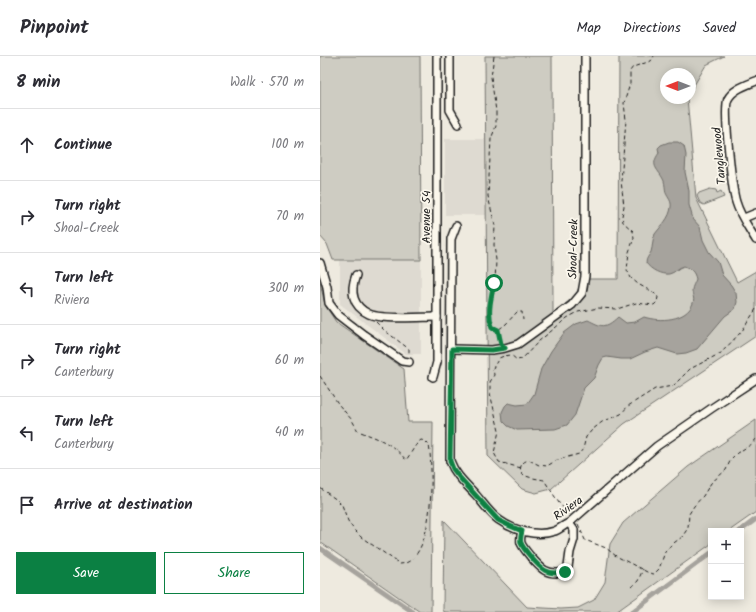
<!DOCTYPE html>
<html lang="en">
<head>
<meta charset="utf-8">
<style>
	:root { --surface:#fff; --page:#f7f7f7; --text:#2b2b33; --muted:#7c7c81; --line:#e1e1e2; --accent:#0b8043 }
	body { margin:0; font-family:Kalam,sans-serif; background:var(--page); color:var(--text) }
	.controls { position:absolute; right:12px; bottom:12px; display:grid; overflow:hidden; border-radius:0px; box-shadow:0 2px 10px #0003 }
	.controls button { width:36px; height:36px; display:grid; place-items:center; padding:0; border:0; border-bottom:1px solid var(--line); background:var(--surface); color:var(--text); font:20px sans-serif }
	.compass { position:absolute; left:340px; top:12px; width:36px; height:36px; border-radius:50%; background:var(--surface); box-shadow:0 2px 10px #0003; rotate:270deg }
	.stop { position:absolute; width:12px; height:12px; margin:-9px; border:3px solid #0b8043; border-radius:50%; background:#fff }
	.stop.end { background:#0b8043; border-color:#fff; box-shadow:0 1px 4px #0008 }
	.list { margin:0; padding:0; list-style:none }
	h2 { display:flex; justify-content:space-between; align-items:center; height:52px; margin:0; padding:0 16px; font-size:17px }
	h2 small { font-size:13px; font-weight:400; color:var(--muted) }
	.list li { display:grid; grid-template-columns:26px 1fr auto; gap:12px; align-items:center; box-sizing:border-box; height:72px; padding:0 16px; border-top:1px solid var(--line) }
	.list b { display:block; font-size:15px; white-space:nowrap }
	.list p { margin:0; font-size:13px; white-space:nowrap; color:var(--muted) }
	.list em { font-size:13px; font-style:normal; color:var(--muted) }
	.actions { display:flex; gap:8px; padding:12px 16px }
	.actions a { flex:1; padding:9px 0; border:1px solid var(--accent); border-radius:0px; text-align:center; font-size:14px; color:var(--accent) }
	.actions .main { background:var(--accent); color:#fff }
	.icon { flex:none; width:22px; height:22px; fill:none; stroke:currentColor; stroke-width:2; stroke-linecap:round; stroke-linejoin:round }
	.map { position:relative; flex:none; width:436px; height:556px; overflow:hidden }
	header { display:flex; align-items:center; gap:24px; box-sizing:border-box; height:56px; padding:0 20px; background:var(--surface); border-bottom:1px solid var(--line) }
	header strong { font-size:19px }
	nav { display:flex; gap:22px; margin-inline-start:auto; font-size:14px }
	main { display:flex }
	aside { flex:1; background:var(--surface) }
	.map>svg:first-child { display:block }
	.built { fill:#dedad1 }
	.green { fill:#ceccc2; stroke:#75746f }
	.water { fill:#a6a39d; stroke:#6f6d69 }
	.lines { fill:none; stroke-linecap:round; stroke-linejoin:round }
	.canal { stroke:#a6a39d; stroke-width:5 }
	.minor-casing { stroke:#1c1c1c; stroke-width:10 }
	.path { stroke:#1c1c1c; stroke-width:1; stroke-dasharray:4 3; stroke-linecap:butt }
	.minor { stroke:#fbf7ec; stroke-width:7 }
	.route { stroke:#0b8043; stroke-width:5 }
	.labels { text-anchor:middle; stroke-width:3.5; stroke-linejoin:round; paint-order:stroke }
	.street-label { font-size:12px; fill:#1c1c1c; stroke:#fbf7ec }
</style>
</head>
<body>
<header>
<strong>Pinpoint</strong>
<nav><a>Map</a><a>Directions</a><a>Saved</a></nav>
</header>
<main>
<aside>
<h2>8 min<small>Walk · 570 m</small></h2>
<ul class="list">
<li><svg class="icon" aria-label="ahead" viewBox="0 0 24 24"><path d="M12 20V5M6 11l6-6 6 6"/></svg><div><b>Continue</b></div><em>100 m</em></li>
<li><svg class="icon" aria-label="right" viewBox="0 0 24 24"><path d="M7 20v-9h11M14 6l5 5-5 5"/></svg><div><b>Turn right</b><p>Shoal-Creek</p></div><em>70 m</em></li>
<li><svg class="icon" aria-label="left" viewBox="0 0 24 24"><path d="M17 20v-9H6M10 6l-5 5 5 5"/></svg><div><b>Turn left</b><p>Riviera</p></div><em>300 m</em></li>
<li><svg class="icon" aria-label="right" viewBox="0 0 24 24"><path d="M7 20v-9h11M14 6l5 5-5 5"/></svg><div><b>Turn right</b><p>Canterbury</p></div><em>60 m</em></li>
<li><svg class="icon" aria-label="left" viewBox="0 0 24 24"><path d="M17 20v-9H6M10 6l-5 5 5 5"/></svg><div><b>Turn left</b><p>Canterbury</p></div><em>40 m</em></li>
<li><svg class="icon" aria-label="arrive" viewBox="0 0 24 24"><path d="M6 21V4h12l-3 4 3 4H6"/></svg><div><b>Arrive at destination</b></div></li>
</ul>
<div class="actions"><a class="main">Save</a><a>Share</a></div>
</aside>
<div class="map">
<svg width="436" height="556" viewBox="0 0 436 556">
	<rect width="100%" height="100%" fill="#eeeadf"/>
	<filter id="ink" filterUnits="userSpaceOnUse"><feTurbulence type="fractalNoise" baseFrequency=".025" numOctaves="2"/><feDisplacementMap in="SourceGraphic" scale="8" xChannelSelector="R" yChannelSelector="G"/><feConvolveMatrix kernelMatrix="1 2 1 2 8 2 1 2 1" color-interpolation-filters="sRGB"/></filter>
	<g filter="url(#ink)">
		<!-- built -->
		<g class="built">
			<polygon points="125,83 165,83 166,159 125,159"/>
			<polygon points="20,204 101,204 101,298 86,298 20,248"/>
		</g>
		<!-- green -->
		<g class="green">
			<polygon points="0,0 100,0 101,204 13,204 7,188 0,180"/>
			<polygon points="165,0 232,0 233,258 256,239 262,223 298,223 299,0 404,0 386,9 370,36 370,18 346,18 346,42 367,42 376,142 417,226 436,215 436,280 304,368 231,433 216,437 202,433 168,400"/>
			<polygon points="390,133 396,134 397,137 401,135 404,141 384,149 380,147 377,140 379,137"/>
			<polygon points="0,226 5,249 16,266 84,313 88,366 113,366 111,556 100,556 0,486"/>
			<polygon points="436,364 436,456 409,475 391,475 391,488 296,556 126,556 123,555 124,464 207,551 241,553 258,552 274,544 285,526 290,488 303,467 368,411"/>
		</g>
		<!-- water -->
		<path class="water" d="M349,86H358L364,90L366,99L365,116L369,135V149L373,163L380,171L383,184L389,196L398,206L402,219L411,229L416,237L417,246L415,253L405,260L377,293L366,297L357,298L338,292L325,296L310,303H301L287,301L283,302L279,309L274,322L264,332L255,359L247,369L235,373L197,374L188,370L183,365L182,356L185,350L188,347L197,349L207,348L214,338L221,313L231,295L244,277L256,268L268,264C282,271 285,273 298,261L306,267L315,266L324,261C339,266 367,265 373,247C375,242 372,239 372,234C372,231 375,226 376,223C374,215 371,213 364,210C358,211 355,217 349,218C341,219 331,214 326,207C326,202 329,200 331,196C333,190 332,184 335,178C341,170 350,162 351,151C352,145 348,142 346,137C345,133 345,128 344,125C339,113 329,111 339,97L338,92L341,89Z"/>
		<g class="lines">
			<!-- canal -->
			<g class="canal">
				<polyline points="420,475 436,463"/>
				<polyline points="0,492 93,556"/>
				<polyline points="312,556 391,497"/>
			</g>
			<!-- minor casing -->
			<g class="minor-casing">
				<g id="minor">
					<polyline points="130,0 130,54 138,68"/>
					<path d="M436,25C427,29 413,33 408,43C403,52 412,134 416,146C420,160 429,172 436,184"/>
					<polyline points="424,162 436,157"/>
					<path d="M136,170L131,183L130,405C135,419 146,428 156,439C163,447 170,458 179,464C194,475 217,481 235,475C240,473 244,469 249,467L337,390L392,352L436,323"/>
					<polyline points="0,207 7,231 9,247 18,259 44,279 82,305 89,306"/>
					<path d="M36,219C30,235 32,250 49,258C61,264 102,261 117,261"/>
					<polyline points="132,293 172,294 185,292 198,288 252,249 262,237 265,220 265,0"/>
					<polyline points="113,321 117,306 117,0"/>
					<path d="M202,475C201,479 200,484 201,487C203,492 207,496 210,500C221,513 227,520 245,516L248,511L250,496L254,483V474L249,467"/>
				</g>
			</g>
			<!-- path -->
			<g class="path">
				<polyline points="174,0 171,21 176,55 176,70 171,83 168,140 175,170 174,189 176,204 175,227 169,254 169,263 172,271 178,274"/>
				<polyline points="56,266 64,274 89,293 89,299"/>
				<polyline points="181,286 178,274 186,268 197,256 202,256 203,264"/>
				<path d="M0,320L19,349L32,364L38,375C59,383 71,386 86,404C91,398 95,388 101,384L105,385L109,389C113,413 115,507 80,508L41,481L34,474L28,465L22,449L17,444L0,432"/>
				<polyline points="201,412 179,406 174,397 179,375 170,337 170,326 174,319 173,312 179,302 184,300 191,299 197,304 202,303 219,285 235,272 247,262 258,256 278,252 297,253 316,247 334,249 337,246 338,241 334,237 318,228 311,222 307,214 309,196 314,182 313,175 303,166 302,160 304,150 301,125 306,64 304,47 310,28 310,15 313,11 331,5 334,0"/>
				<path d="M249,458L239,447L224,424C216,422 197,422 201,410C203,406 205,405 209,404L219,409L227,410L237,404L259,398L263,393L266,381L272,374L282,366L301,358L308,350L335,333L353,330L370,313L401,297L422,275L436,253"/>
				<polyline points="258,468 265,484 286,492 296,500 329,517 334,518 339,513 345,496 351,489 362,481 368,472 369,458 374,450 383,440 391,427 406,414 411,403 417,397 432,388 436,383"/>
				<polyline points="311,531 318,525 323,513"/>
			</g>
			<!-- minor -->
			<use href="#minor" class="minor"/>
		</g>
	</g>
	<g class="lines" filter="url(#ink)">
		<!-- route -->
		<path class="route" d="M174,227C171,243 167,256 172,271L178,274L181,288L185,292L172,294L132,293L130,405L133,413L140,422L178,464L190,470L202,475C201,479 200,484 201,487C203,492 207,496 210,500C221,513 227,520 245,516"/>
	</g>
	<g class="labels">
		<!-- street labels -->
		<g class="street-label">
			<text transform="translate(399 100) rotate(-95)" y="4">Tanglewood</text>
			<text transform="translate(106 161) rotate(-90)" y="4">Avenue 54</text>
			<text transform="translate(253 193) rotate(-89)" y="4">Shoal-Creek</text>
			<text transform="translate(248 452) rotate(-36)" y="4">Riviera</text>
		</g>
	</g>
</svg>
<div class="controls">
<button>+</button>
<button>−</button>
</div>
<svg class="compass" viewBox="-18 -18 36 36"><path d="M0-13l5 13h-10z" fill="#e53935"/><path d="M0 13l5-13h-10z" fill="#7c7c81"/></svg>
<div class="stop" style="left:174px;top:227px"></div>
<div class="stop end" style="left:245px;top:516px"></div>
</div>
</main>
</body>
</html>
